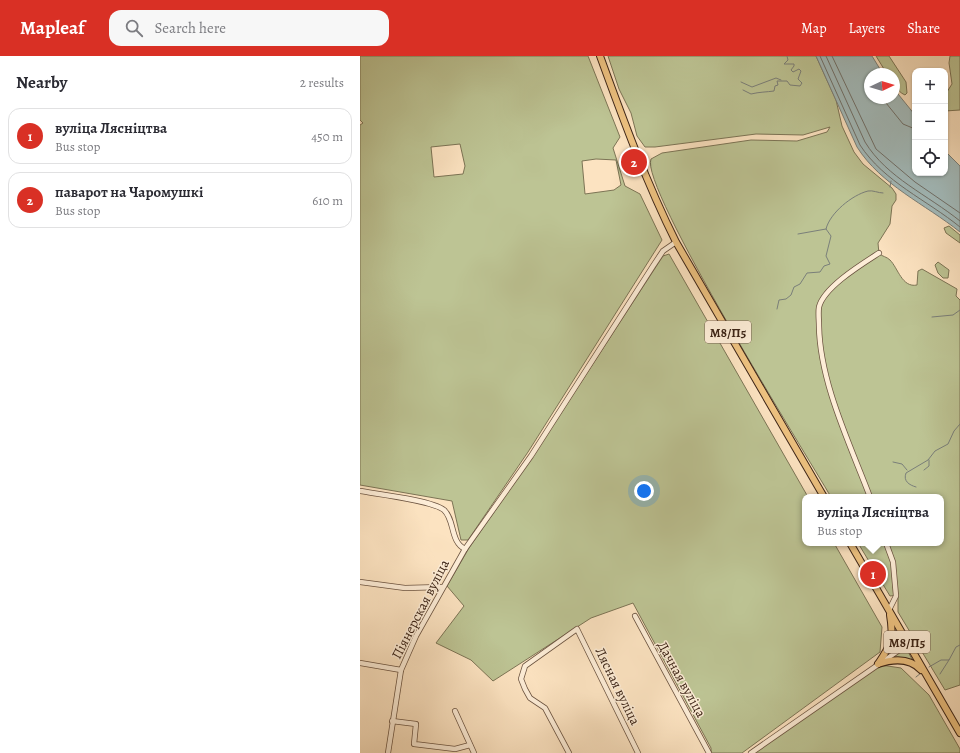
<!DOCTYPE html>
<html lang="en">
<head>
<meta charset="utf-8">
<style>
	:root { --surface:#fff; --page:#f7f7f7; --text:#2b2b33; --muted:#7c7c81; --line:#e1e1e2; --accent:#d93025 }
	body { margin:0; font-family:Alegreya,serif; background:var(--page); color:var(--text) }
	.controls { position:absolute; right:12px; top:12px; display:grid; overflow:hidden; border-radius:8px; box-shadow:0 1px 3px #0004 }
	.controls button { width:36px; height:36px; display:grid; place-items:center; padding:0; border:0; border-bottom:1px solid var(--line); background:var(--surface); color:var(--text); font:20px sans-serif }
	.compass { position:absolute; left:504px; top:12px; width:36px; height:36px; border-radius:50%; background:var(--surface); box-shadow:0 1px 3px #0004; rotate:86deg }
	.you { position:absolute; left:284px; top:435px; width:14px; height:14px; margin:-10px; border:3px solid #fff; border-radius:50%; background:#1a73e8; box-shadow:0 0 0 6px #1a73e833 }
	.badge { display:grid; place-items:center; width:26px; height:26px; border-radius:50%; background:var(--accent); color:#fff; font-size:13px; font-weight:700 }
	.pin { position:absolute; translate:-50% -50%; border:2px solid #fff; box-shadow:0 1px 4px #0006 }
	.popup { position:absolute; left:442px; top:438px; width:142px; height:52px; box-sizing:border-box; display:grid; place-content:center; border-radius:8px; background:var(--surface); filter:drop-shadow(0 1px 3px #0005); font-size:13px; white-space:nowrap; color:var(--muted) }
	.popup b { font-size:15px; color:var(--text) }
	.popup::after { content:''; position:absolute; left:50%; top:100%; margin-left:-8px; border:8px solid transparent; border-top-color:var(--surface) }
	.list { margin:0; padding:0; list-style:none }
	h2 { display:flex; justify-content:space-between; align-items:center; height:52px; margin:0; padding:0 16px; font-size:17px }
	h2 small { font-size:13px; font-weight:400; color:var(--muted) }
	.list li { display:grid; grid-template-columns:26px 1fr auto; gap:12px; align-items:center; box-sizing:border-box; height:56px; margin:0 8px 8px; padding:0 8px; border:1px solid var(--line); border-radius:12px }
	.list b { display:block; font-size:15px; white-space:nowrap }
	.list p { margin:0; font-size:13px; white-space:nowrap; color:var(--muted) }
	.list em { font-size:13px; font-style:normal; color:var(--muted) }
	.icon { flex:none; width:22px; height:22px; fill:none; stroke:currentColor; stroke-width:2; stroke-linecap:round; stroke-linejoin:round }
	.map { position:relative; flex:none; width:600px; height:697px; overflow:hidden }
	header { display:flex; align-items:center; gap:24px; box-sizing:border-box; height:56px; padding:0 20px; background:var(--accent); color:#fff }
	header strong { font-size:19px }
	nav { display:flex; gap:22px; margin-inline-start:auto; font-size:14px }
	.search { width:280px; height:36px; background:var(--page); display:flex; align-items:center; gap:10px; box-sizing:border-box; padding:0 14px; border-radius:12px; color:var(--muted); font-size:15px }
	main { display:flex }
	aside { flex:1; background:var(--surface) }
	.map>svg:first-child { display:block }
	.green { fill:#bdc494; stroke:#7c7455; fill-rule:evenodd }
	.water { fill:#a3bcbd; stroke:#7a7f7a }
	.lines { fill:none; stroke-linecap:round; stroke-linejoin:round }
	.shore { stroke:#70706a; stroke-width:1 }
	.stream { stroke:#7a7f7a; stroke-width:1 }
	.minor-casing { stroke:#6c5441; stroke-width:6 }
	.major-casing { stroke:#3c2416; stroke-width:8 }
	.minor { stroke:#fdedd7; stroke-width:4.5 }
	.major { stroke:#eec280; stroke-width:6 }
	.labels { text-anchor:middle; stroke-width:3; stroke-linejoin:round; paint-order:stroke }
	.shield { fill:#fdedd7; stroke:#766050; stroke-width:1 }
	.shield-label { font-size:13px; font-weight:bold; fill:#3c2416 }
	.street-label { font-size:14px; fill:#3c2416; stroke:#fdedd7 }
</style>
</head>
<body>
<header>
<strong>Mapleaf</strong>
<div class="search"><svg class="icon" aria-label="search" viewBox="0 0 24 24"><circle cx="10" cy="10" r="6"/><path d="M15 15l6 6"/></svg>Search here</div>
<nav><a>Map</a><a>Layers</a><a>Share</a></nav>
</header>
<main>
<aside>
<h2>Nearby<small>2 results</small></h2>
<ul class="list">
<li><span class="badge">1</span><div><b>вуліца Лясніцтва</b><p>Bus stop</p></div><em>450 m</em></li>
<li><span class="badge">2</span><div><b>паварот на Чаромушкі</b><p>Bus stop</p></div><em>610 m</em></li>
</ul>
</aside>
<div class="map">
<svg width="600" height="697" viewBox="0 0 600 697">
	<rect width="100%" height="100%" fill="#fce3c1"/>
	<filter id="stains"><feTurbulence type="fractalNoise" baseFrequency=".005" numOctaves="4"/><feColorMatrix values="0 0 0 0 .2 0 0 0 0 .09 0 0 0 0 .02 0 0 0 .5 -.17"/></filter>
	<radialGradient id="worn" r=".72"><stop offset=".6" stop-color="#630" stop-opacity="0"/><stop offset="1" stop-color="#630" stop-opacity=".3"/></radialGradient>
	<!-- green -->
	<g class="green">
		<path d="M0,0H228L260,81L253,92L265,130L280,138L302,184L168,396L108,484H101L92,445L0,429V69L3,67L0,64ZM100,88L105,110L103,118L74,121L71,91ZM236,103L256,104L261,129L254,134L225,138L222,105Z"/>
		<path d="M248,0H456L476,44L482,70L494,96L503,108L532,132L536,138V144L532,150L530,168L518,187L519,198C522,200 527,201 530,204C538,212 542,232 557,229L558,215L562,213L597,233L596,240L600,244V629L585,634L538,556V539L530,540L498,487H581V441H471C447,400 279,130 291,103L302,97L391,84L437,85L467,76L470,71L443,79L396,78L295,91H285L277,80L271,57L259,33Z"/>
		<path d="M516,0H529L546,26L547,37L545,39C536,35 534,27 534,18H527Z"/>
		<polygon points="590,0 600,0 600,54 585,55 585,39 592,28 589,7"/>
		<polygon points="589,170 600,179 600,187 586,177 584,172"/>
		<polygon points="309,198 448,441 445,441 445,487 474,487 522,571 520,596 382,697 351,697 351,692 273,547 231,562 133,625 111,604 76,587 104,550 87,530 109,492 171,403 303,200"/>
		<polygon points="578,206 589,214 588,222 583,222 578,217 575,209"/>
		<polygon points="535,574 543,587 530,596 534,585"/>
		<polygon points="546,592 553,605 531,602"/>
		<polygon points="521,609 541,612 569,639 600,693 600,697 394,697"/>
	</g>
	<!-- water -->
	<path class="water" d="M456,0H512L523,18H510V42H534V33L555,59V117H585V95L600,110V176C565,148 521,129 497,91Z"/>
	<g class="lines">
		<!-- shore -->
		<g class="shore">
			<path d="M460,0L500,89C524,126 567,144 600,171"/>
			<path d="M466,0L505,86C527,122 568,139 600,165"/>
			<polyline points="472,0 516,93 555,126 600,157"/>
			<polyline points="522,42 543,68 555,73"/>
		</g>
		<!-- stream -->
		<g class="stream">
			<polyline points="381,26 392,31 416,22 421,24"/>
			<path d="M383,34L391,38C399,36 407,36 414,35L415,30L418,29L417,25H427L430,29L440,30L442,27L438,23L441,15L439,13L433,16L431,14L434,10V8H424L428,4L427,0"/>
			<polyline points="530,131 531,125"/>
			<polyline points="438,178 466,173"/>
			<path d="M417,253L419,244L426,243L431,239L434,231L440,228L447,217L460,216L464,210L470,208L466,200L471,180L466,173C470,157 492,139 508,135C513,134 518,137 523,137"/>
			<polyline points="572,261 593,259 600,254"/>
			<polyline points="533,406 542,408 547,414"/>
			<polyline points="564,414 569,410 569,404"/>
			<path d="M556,431C549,429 543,425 546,417L568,404L575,395L588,388L594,375L600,368"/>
			<polyline points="569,611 581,604 589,604 596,591 600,589"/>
			<polyline points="580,618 589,604"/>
			<polyline points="556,621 561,617"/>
		</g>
		<!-- minor casing -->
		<g class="minor-casing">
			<g id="minor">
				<path d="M0,435C17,438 72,444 84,454C95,464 90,486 105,493"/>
				<path d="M510,441C490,388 460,327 459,270C459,264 458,257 459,251C464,231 502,208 519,197"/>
				<polyline points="526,487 533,506 536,540 529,554"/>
				<polyline points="0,526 45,532 82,531"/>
				<polyline points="275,560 349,697"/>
				<polyline points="0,607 41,614"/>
				<polyline points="95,655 114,697"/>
				<polyline points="32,665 56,668 54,688 95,693 110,689"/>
				<polyline points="28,697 41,614 56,580 105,493 171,400 293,210 303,195 316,186"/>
				<polyline points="209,697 185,652 170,642 165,633 161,623 165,610 217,573 278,697"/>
				<polyline points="391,697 548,588"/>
			</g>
		</g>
		<!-- major casing -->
		<g class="major-casing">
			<g id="major">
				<path d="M240,0C263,63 286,126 316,186L464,441"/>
				<polyline points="490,487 600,677"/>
				<path d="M518,608C531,589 534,583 530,559"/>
				<path d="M518,608C533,603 550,602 561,614"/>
			</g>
		</g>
		<!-- minor -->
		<use href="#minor" class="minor"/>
		<!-- major -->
		<use href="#major" class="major"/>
	</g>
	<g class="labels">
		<!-- shield labels -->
		<g class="shield">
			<rect x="345" y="265" width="46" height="22" rx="3"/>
			<rect x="524" y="575" width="46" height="22" rx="3"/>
		</g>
		<g class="shield-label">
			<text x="368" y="281">М8/П5</text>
			<text x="547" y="591">М8/П5</text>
		</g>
		<!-- street labels -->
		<g class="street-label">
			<text transform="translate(60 553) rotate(-63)" y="5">Піянерская вуліца</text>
			<text transform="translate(322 623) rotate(61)" y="5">Дачная вуліца</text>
			<text transform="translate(258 630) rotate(64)" y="5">Лясная вуліца</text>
		</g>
	</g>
	<rect width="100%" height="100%" filter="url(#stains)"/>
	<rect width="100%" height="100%" fill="url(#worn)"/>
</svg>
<div class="controls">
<button>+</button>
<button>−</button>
<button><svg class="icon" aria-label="locate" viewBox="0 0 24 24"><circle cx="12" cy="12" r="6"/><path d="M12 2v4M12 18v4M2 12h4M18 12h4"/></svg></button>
</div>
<svg class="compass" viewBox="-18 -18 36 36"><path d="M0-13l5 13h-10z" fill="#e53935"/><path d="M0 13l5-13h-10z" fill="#7c7c81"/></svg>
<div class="you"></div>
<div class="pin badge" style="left:513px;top:518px">1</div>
<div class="popup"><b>вуліца Лясніцтва</b>Bus stop</div>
<div class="pin badge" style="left:274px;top:106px">2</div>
</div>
</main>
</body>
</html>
